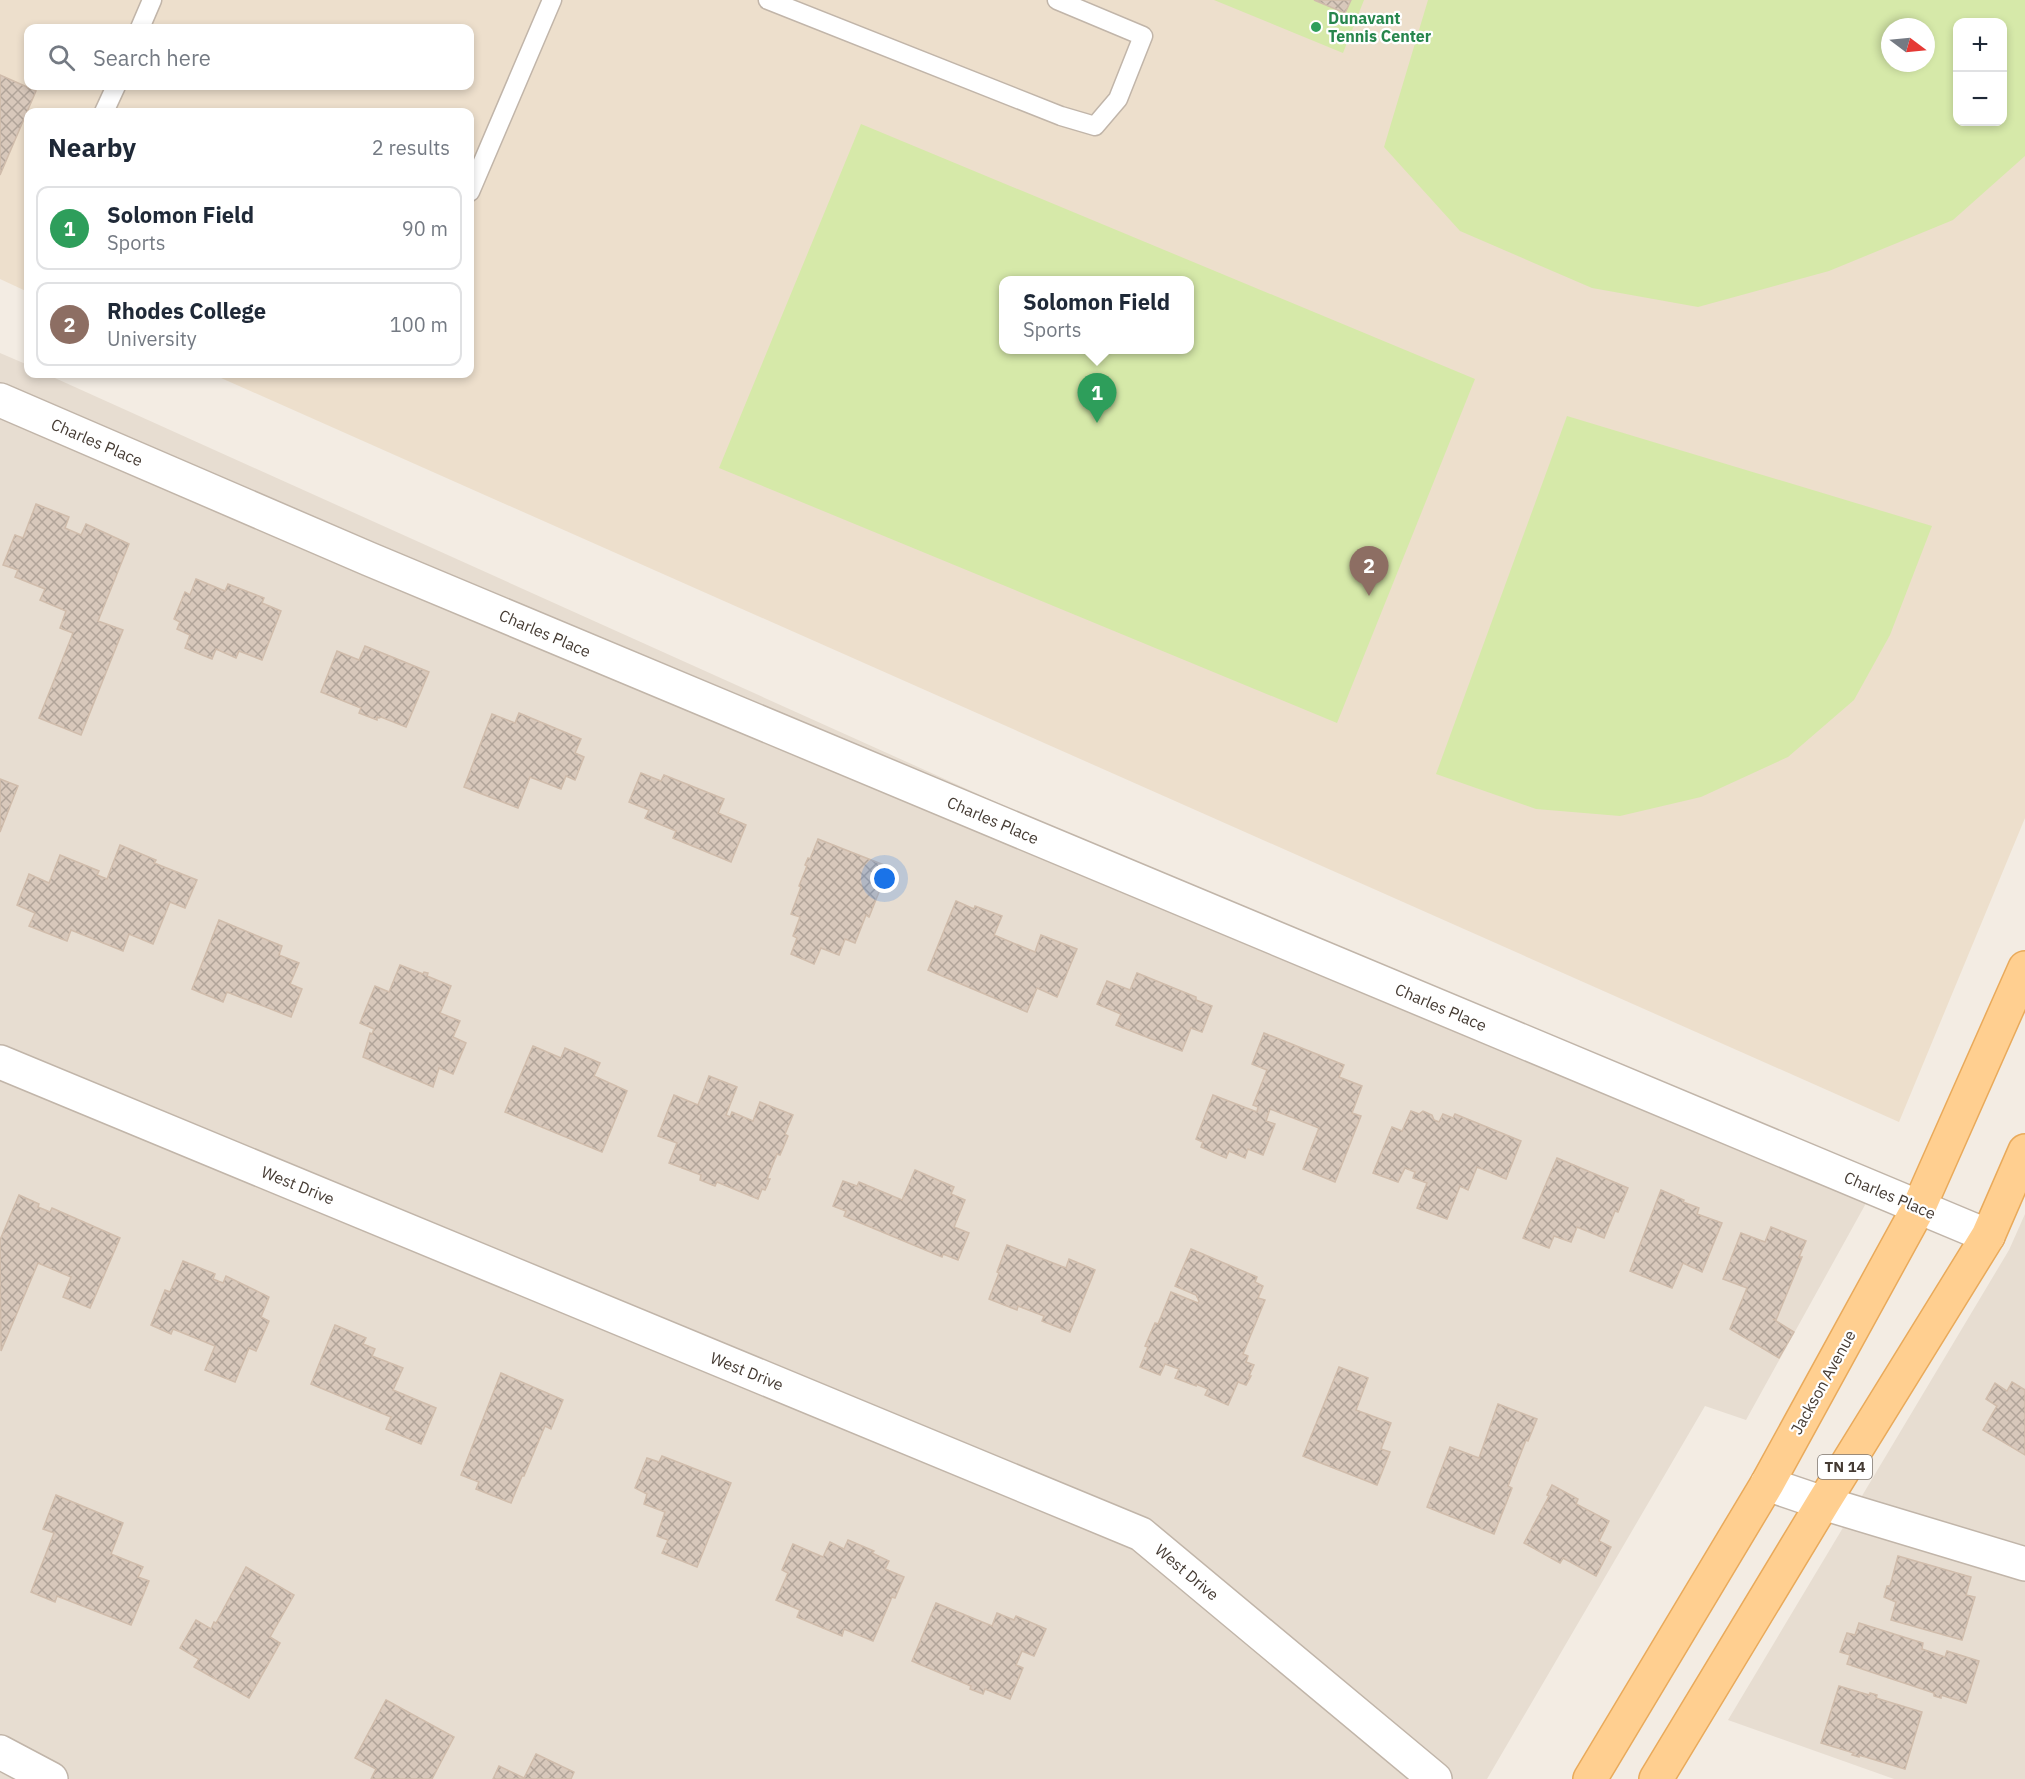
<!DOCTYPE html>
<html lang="en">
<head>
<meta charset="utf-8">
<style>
	:root { --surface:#fff; --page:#f6f6f7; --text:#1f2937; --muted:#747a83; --line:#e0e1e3; --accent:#2563eb }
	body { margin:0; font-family:"IBM Plex Sans",sans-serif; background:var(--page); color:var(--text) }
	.controls { position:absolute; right:18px; top:18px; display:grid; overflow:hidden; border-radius:12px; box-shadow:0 3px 9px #0003 }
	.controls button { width:54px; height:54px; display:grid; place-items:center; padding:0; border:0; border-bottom:2px solid var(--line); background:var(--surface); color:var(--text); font:30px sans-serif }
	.compass { position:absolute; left:1881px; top:18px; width:54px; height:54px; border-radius:50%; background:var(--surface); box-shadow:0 3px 9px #0003; rotate:106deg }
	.you { position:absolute; left:885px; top:879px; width:21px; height:21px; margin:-15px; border:4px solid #fff; border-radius:50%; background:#1a73e8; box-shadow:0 0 0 9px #1a73e833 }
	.badge { display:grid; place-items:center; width:39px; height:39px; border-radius:50%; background:var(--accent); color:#fff; font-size:20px; font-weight:700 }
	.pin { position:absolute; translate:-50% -50px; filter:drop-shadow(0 2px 3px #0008) }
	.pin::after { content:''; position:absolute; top:32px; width:21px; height:18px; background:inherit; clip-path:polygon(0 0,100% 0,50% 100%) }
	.popup { position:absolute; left:999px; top:276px; width:195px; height:78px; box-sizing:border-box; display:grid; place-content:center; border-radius:12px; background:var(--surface); filter:drop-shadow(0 2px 4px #0005); font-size:20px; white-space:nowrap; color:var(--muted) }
	.popup b { font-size:22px; color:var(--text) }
	.popup::after { content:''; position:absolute; left:50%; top:100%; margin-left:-12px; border:12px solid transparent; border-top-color:var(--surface) }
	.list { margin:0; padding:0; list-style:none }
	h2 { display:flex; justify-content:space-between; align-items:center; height:78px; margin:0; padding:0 24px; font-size:26px }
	h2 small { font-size:20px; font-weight:400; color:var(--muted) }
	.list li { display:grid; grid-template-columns:39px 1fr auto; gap:18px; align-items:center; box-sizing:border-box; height:84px; margin:0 12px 12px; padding:0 12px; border:2px solid var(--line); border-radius:12px }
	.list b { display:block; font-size:22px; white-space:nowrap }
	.list p { margin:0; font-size:20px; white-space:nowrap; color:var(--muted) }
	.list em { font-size:20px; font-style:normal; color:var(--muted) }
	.icon { flex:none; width:33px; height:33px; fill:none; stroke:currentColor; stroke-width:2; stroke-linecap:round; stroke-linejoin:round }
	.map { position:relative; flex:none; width:2025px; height:1779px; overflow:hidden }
	.search { position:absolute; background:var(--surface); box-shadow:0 3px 9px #0003; left:24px; top:24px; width:450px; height:66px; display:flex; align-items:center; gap:15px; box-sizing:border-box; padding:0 21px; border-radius:12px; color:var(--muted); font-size:22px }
	.panel { position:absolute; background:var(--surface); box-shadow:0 3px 9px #0003; left:24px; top:108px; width:450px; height:270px; border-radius:12px }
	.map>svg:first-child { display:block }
	.residential { fill:#e7ddd1 }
	.education { fill:#eddfcc; fill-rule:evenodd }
	.garden { fill:#d6e9a9; fill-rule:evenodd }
	.building { fill:url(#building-cross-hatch); stroke:#d0bcab; stroke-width:1.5 }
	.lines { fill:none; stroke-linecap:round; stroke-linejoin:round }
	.service-casing { stroke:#c1b5a9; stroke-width:21 }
	.minor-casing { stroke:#c1b5a9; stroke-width:36 }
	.primary-casing { stroke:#e9aa5b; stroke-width:36 }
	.service { stroke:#fff; stroke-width:18 }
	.minor { stroke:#fff; stroke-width:33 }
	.primary { stroke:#ffcf90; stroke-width:33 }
	.leisure-dot { fill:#2e9e5b; stroke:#fff; stroke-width:2 }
	.labels { text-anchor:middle; stroke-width:4.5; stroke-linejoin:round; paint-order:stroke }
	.shield { fill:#fff; stroke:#7d7670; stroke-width:1.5 }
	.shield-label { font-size:15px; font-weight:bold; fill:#453b33 }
	.leisure-label { font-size:16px; font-weight:bold; fill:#27864d; stroke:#fff; text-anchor:start }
	.street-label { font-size:16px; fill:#453b33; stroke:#fff }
</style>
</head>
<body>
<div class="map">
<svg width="2025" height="1779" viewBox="0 0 2025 1779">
	<defs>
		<pattern id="building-cross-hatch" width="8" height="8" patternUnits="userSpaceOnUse" patternTransform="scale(1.5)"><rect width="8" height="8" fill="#d8c8bb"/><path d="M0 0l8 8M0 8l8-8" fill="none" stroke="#b1a499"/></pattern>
	</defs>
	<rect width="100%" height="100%" fill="#f3ece3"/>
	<!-- residential -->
	<g class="residential">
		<polygon points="0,353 28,365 28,374 46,374 1870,1196 1746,1420 1705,1406 1487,1779 0,1779"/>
		<polygon points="2025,1214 2025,1779 1894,1779 1728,1720 2009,1250"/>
	</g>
	<!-- education -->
	<path class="education" d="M0,0H2025V818L1899,1122L212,374H470V112H28V292L0,279ZM1958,22H2002V122H1958ZM1890,27H1926V63H1890ZM28,28H470V86H28ZM1004,280H1190V350H1004Z"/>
	<!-- garden -->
	<g class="garden">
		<polygon points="1214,0 1364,0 1343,53"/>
		<path d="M1428,0H2025V156L1953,220L1829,271L1698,307L1592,288L1460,231L1384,147ZM2002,22V122H1958V22ZM1890,27H1926V63H1890Z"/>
		<path d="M861,124L1475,379L1337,723L719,468ZM1004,280H1190V350H1004Z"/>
		<polygon points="1567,416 1932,526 1890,635 1854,700 1788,757 1701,797 1620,816 1536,809 1436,774"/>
	</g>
	<!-- building -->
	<g class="building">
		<polygon points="1314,0 1351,0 1345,13"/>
		<polygon points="0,75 36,91 0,175"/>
		<polygon points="36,504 69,517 65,528 81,535 86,524 129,544 98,621 123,630 81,735 39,718 73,633 60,628 66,611 40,600 45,589 15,577 18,570 3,565 15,535 23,538"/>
		<polygon points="196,579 225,591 228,584 264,598 262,603 281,611 262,660 239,651 236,658 216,649 212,659 185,648 190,635 177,629 180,622 174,619 185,592 190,595"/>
		<polygon points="365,646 429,672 406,727 381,717 379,718 377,717 377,720 359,713 361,708 321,692 337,651 359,660"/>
		<polygon points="519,713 581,739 575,753 584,757 575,780 566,776 561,789 530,777 518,808 464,787 492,714 515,723"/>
		<polygon points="641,773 661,781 664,775 724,799 718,813 746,825 731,862 673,838 676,831 645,818 649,810 629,802"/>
		<polygon points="0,779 18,786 0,832"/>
		<polygon points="818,839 889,867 869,917 866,915 855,943 845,939 839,955 821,948 814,964 791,954 797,938 793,936 800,917 791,914 801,887 799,886 807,866 805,865 808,858 810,859"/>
		<polygon points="120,845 156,860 154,863 197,880 185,908 170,902 153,944 129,934 123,951 71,930 67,941 29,926 35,913 17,905 29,874 49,883 60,855 99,871 97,875 107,879"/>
		<polygon points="956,901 974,909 975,906 1002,916 994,935 1035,952 1041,935 1077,949 1057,997 1037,988 1027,1012 928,970"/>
		<polygon points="219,920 282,946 279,955 299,963 290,984 302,989 291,1017 227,992 223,1002 192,989"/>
		<polygon points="400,965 423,974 424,972 428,973 427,976 451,986 440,1013 460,1021 453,1037 466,1043 453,1074 439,1068 433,1087 363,1057 370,1033 372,1034 374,1029 360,1023 375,986 389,992"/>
		<polygon points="1137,973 1196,997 1196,1000 1212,1006 1202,1032 1191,1028 1182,1051 1116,1025 1121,1014 1097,1004 1107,981 1130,990"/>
		<polygon points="1264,1033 1344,1065 1339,1077 1362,1086 1352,1113 1361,1116 1335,1182 1303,1169 1319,1128 1270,1109 1266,1121 1275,1124 1263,1155 1248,1149 1245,1158 1229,1151 1226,1158 1201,1147 1203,1142 1196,1139 1213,1095 1257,1112 1258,1107 1253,1105 1267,1070 1252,1064"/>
		<polygon points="533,1046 561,1058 565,1048 600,1063 594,1076 627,1091 602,1152 505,1112"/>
		<polygon points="709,1076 737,1087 726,1115 730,1117 732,1112 753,1121 760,1102 793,1115 785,1134 788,1136 780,1155 777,1154 767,1179 770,1179 765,1190 762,1189 758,1199 717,1182 715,1186 700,1180 701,1175 669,1163 677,1143 658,1136 674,1095 698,1105"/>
		<polygon points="1411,1111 1419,1114 1423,1111 1432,1115 1434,1120 1439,1122 1443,1114 1453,1118 1455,1114 1521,1141 1506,1179 1477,1167 1468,1190 1460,1186 1447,1219 1417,1208 1427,1183 1413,1178 1415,1172 1405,1168 1398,1182 1373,1173 1392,1127 1402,1131"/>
		<polygon points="1557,1158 1628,1188 1618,1212 1615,1211 1604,1238 1577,1227 1571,1242 1554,1236 1549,1248 1523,1238"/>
		<polygon points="915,1170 954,1187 951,1194 965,1200 954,1227 969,1233 958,1260 943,1254 942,1257 844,1216 846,1211 833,1206 843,1181 857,1186 859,1182 902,1200"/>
		<polygon points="1661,1190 1684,1200 1683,1202 1699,1208 1697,1214 1722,1223 1702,1272 1683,1263 1672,1288 1630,1271"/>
		<polygon points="19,1195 39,1204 38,1207 50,1212 52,1208 120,1238 90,1308 63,1297 71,1277 38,1263 1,1351 0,1240"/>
		<polygon points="1771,1227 1806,1241 1799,1257 1802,1257 1776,1320 1773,1319 1794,1332 1779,1358 1730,1329 1747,1288 1723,1279 1741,1233 1765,1242"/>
		<polygon points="1007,1245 1066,1268 1069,1259 1095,1270 1070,1332 1042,1321 1044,1316 1018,1306 1017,1310 989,1299 999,1273 997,1272"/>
		<polygon points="1191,1249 1257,1277 1255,1282 1263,1286 1258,1298 1265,1300 1243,1354 1248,1356 1246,1362 1254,1365 1249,1376 1251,1376 1246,1385 1238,1382 1228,1405 1205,1395 1208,1389 1196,1384 1196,1386 1175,1378 1179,1369 1165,1364 1160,1375 1140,1367 1148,1347 1145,1346 1155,1323 1158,1324 1171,1292 1198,1303 1199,1301 1196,1295 1175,1286"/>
		<polygon points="183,1261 215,1274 213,1279 223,1283 226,1276 269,1297 261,1317 269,1321 256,1351 249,1348 235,1382 205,1370 215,1346 173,1329 171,1334 151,1325 165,1290 170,1292"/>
		<polygon points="335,1325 366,1338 363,1344 375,1349 372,1356 403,1368 393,1390 436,1408 421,1444 386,1429 391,1417 311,1384"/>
		<polygon points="1339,1367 1368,1378 1356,1410 1391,1423 1381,1449 1390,1452 1377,1485 1303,1456"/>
		<polygon points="501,1373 563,1400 551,1429 545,1426 524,1476 522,1476 511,1503 476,1489 479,1482 461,1475"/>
		<polygon points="2012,1382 2025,1390 2025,1455 1983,1430 1997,1406 1986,1399 1995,1383 2007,1391"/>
		<polygon points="1498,1404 1537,1419 1528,1441 1526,1440 1508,1486 1512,1488 1494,1534 1427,1507 1450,1447 1479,1458"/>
		<polygon points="662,1456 731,1483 697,1567 662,1553 668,1540 657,1536 665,1512 644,1504 647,1494 635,1488 647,1458 659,1462"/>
		<polygon points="1552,1485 1578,1499 1576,1504 1609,1521 1599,1541 1611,1547 1596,1576 1563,1558 1560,1563 1524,1543 1549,1496 1547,1495"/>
		<polygon points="56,1495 123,1523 111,1554 143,1567 138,1577 149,1581 131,1625 57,1596 55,1602 31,1592 54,1533 43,1529"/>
		<polygon points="848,1540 874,1551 872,1553 889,1561 885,1569 904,1577 895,1598 892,1597 873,1641 844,1629 842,1636 797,1617 800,1610 776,1600 788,1573 782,1570 793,1544 823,1557 830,1542 844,1549"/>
		<polygon points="1898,1556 1971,1577 1966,1595 1975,1597 1962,1640 1891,1620 1896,1602 1884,1597 1887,1586 1890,1586"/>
		<polygon points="246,1567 294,1595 270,1637 280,1643 249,1698 194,1667 199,1659 180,1648 196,1620 211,1629 214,1622 216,1623"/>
		<polygon points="936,1603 992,1626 997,1613 1014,1620 1016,1616 1046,1629 1034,1656 1022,1651 1016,1665 1023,1668 1010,1699 985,1689 983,1694 970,1689 971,1686 912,1661"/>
		<polygon points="1859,1623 1923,1643 1922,1649 1945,1657 1947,1651 1979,1661 1966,1703 1941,1695 1941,1698 1934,1696 1934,1693 1847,1664 1850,1655 1840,1652 1847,1633 1855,1635"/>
		<polygon points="1839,1686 1869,1695 1870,1693 1877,1695 1876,1698 1922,1712 1905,1769 1859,1755 1859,1757 1852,1755 1854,1753 1821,1743"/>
		<polygon points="386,1700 454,1737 432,1779 371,1779 376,1769 355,1758"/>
		<polygon points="536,1754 574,1772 571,1779 493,1779 499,1766 524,1778"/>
	</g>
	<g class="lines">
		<!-- service casing -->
		<g class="service-casing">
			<g id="service">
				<polyline points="768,0 1061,116 1095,126 1118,99 1143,36 1057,0"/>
				<polyline points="140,28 152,0"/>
				<polyline points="104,112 116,86"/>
				<polyline points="470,192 552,0"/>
			</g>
		</g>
		<!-- minor casing -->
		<g class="minor-casing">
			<g id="minor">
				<polyline points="0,400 369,559 1988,1236"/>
				<polyline points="0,1062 1141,1534 1435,1779"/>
				<polyline points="1767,1484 1823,1503 2025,1564"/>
				<polyline points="0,1752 51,1779"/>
			</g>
		</g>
		<!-- primary casing -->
		<g class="primary-casing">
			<g id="primary">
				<polyline points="1590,1779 1767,1484 1919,1207 2025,968"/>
				<polyline points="1656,1779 1823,1503 1988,1236 2025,1151"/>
			</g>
		</g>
		<!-- service -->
		<use href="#service" class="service"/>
		<!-- minor -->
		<use href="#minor" class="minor"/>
		<!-- primary -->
		<use href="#primary" class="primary"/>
	</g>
	<!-- markers -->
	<circle class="leisure-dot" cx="1316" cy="27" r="6"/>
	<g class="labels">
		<!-- shield labels -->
		<rect class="shield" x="1818" y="1455" width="54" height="24" rx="4.5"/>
		<g class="shield-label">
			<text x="1845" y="1472">TN 14</text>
		</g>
		<!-- leisure labels -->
		<g class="leisure-label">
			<text x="1328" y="24">Dunavant<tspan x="1328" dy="18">Tennis Center</tspan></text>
		</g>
		<!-- street labels -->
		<g class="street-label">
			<text transform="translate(97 442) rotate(23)" y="6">Charles Place</text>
			<text transform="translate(545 633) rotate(23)" y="6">Charles Place</text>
			<text transform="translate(993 820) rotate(23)" y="6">Charles Place</text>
			<text transform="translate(1441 1007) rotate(23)" y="6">Charles Place</text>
			<text transform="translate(298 1185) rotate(22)" y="6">West Drive</text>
			<text transform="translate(1890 1195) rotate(23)" y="6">Charles Place</text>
			<text transform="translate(747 1371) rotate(22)" y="6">West Drive</text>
			<text transform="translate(1823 1382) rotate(-61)" y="6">Jackson Avenue</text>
			<text transform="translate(1187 1572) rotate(40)" y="6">West Drive</text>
		</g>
	</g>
</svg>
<div class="controls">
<button>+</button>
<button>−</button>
</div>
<svg class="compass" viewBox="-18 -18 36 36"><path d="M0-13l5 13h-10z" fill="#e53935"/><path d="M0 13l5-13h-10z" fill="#747a83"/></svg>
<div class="you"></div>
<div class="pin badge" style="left:1097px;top:423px;background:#2e9e5b">1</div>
<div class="popup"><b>Solomon Field</b>Sports</div>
<div class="pin badge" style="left:1369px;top:596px;background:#8d6e63">2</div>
<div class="search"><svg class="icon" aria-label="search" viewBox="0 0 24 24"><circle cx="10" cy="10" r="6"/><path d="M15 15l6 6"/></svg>Search here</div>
<section class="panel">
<h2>Nearby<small>2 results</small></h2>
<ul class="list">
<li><span class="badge" style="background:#2e9e5b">1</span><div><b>Solomon Field</b><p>Sports</p></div><em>90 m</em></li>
<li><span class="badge" style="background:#8d6e63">2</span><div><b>Rhodes College</b><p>University</p></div><em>100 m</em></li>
</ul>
</section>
</div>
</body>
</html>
